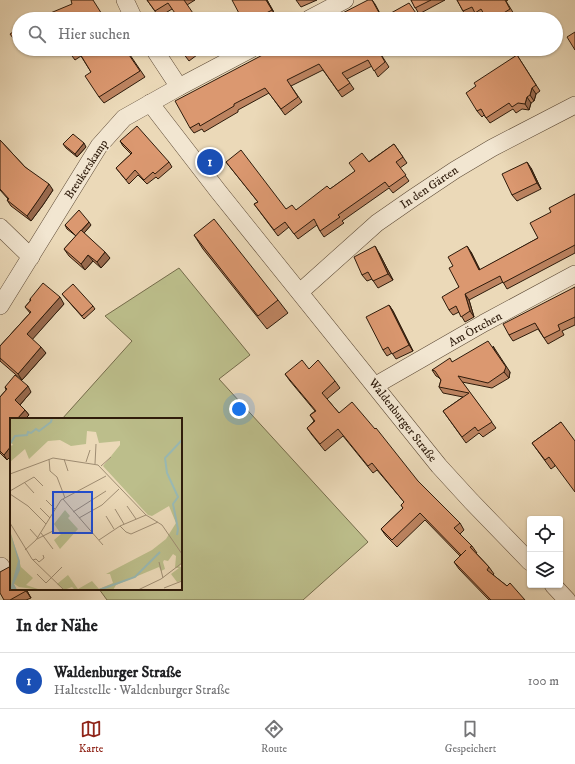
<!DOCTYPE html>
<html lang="de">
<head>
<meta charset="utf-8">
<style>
	:root { --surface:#fff; --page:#f6f6f6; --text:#202124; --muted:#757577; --line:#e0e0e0; --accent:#8f2418 }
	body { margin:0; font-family:"IM FELL DW Pica",serif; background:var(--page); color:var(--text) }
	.controls { position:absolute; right:12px; bottom:12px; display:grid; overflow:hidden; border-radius:4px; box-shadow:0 1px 3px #0004 }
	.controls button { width:36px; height:36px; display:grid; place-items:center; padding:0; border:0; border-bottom:1px solid var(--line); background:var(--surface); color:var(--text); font:20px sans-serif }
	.you { position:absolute; left:239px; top:409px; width:14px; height:14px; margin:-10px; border:3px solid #fff; border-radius:50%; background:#1a73e8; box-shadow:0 0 0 6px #1a73e833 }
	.badge { display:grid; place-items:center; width:26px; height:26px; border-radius:50%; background:var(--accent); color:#fff; font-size:13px; font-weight:700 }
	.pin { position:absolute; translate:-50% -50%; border:2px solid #fff; box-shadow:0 1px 4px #0006 }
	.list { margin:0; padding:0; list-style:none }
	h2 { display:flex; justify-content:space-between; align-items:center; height:52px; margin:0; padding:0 16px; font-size:17px }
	h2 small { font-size:13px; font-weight:400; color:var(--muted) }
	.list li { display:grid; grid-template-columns:26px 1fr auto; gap:12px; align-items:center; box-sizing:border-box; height:56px; padding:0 16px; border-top:1px solid var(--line) }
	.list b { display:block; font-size:15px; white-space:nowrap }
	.list p { margin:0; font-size:13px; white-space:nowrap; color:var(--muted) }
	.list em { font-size:13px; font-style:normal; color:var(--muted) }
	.icon { flex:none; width:22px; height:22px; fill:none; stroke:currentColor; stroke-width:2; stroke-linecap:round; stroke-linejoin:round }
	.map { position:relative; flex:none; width:575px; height:600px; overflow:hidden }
	.search { position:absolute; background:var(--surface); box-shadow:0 1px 3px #0004; left:12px; right:12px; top:12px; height:44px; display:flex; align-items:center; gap:10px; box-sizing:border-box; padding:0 14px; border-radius:22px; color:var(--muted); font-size:15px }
	.sheet { height:108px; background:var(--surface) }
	nav { display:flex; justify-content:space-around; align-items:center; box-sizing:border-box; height:56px; border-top:1px solid var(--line); background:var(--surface); font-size:11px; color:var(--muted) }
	nav a { display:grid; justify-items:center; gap:2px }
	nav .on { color:var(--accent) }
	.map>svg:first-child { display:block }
	.green { fill:#bcbe8b; stroke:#756c4b }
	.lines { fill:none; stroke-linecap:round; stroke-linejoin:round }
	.minor-casing { stroke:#5d4a36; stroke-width:18 }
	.minor { stroke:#f2e6d1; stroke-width:17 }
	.wall { fill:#bc8360; stroke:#2e1b0b }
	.shaded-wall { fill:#996a4e; stroke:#2e1b0b }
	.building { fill:#db9870; stroke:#2e1b0b }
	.labels { text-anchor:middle; stroke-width:3; stroke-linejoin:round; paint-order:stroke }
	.street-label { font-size:12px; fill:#2e1b0b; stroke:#f2e6d1 }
	.inset-river { fill:none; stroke:#99b9b4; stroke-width:2 }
	.inset-road { fill:none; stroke:#9f8d73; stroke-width:1 }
	.view { fill:#1d4ed8; fill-opacity:0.15; stroke:#1d4ed8; stroke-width:2 }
	.inset-edge { fill:none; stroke:#2e1b0b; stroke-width:2 }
</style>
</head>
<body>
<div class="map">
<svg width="575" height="600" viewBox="0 0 575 600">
	<rect width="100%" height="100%" fill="#ebd9b8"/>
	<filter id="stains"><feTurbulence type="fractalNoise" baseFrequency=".005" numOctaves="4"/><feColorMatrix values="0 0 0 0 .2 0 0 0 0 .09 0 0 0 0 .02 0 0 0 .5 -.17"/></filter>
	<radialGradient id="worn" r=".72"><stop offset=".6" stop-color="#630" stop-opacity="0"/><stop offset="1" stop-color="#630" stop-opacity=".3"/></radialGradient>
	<!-- green -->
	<polygon class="green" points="179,268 250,355 219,379 368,542 303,600 107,600 99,589 181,589 181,419 62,419 132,341 105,316"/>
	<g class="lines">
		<!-- minor casing -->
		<g class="minor-casing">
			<g id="minor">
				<polyline points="125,0 134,19"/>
				<polyline points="309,19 345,0"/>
				<polyline points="154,49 179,87"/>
				<polyline points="150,103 218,191 439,466 471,501 530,562"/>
				<polyline points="0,227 31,257"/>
				<polyline points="300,292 377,223 413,198 455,170 492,148 575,105"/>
				<polyline points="0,306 99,146 124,118 179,87 251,49"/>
				<polyline points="376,385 484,323 575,274"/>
				<polyline points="0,566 1,566"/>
				<polyline points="553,585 567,600"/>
			</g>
		</g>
		<!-- minor -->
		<use href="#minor" class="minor"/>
	</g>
	<!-- wall -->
	<g class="wall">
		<polygon points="147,0 195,0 187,5 172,9 159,17"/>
		<polygon points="267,0 276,16 271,19 242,19"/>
		<polygon points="296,0 317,0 301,7"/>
		<polygon points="411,0 445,0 419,14"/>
		<polygon points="457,0 508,0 506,1 514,14 507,19 487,19 485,15 479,19 475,13 467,17 463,11"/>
		<polygon points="21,49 26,49 23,52"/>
		<polygon points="67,49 126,49 145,77 104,103 99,97 91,72 81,56 75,60"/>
		<polygon points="180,49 205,49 189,61"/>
		<polygon points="274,49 394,49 382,56 389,67 378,77 372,66 347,79 354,89 342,97 323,70 291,86 302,102 285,115 269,93 238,110 238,112 204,132 202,129 194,133 190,128"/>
		<polygon points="517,55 540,91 536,94 534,101 531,103 529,110 522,109 516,113 513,109 490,123 484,115 482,117 477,111 476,86"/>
		<polygon points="0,140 25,167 53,190 43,205 31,221 11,206 7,200 8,199 0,190"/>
		<polygon points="120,141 169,162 172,167 158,179 156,177 147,184 138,175 129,184 116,168 131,154 123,146"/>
		<polygon points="63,144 86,147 77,157 66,148"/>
		<polygon points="394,144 407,163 400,168 409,181 393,193 389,188 342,221 344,223 324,237 320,231 317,225 298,239 289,227 278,236 254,204 258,202 226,162 286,209 296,210 330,189"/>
		<polygon points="531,168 541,189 517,201 512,195"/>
		<polygon points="575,194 575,253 507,289 503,282 469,300 474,317 465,322 459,312 453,315 449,310 459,287 453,266 471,252 480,270 538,238 551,212"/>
		<polygon points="65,225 91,225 84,233 110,258 101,268 93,261 85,270 69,256 64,249 76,236 67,229"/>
		<polygon points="194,235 278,300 288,313 267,329 203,249"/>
		<polygon points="379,253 393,280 378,288 372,279 367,281 362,275"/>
		<polygon points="575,287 575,325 562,331 564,335 548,344 538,329 513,341 509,335"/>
		<polygon points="62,294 93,306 95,309 84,319"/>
		<polygon points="30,299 64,304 32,339 46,353 22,380 0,361 0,346 30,313 25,307 30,301"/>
		<polygon points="389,305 393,311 413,351 396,359 392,353 387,356 383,350"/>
		<polygon points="453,362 510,372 509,378 492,388 462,382 496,428 483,437 479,433 466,443 443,411 463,397 443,393 439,387 441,380 438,377 436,376 432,370"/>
		<polygon points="309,369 335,381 340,388 327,399 339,413 418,481 460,523 464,530 460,534 472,546 477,553 476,553 489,567 494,574 493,575 525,600 489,600 459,569 454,562 460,556 425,520 397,547 386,536 381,529 403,508 401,505 404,502 377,470 373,473 343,436 325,451 312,435 307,428 314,421 310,415 315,411 290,381 285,374"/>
		<polygon points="5,387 31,392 20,405 25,410 29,415 25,419 11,419 11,456 7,460 0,453 0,397 6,390"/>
		<polygon points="561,422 555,466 551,469 532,443"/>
		<polygon points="11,589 26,589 31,598 26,600 4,600"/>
	</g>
	<!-- shaded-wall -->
	<g class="shaded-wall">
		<polygon points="266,0 267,0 276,16 272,10"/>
		<polygon points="372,0 375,4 383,19 382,19"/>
		<polygon points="532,88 536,94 534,101 530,95"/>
		<polygon points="527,97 531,103 529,110 525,104"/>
		<polygon points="84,143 86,147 77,157 75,154"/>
		<polygon points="527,162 531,168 541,189 537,183"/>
		<polygon points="49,184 53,190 43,205 31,221 27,216"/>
		<polygon points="89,222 91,225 79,239 77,236"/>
		<polygon points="375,246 379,253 393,280 388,274"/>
		<polygon points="467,246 471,252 483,276 479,270"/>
		<polygon points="105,252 110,258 101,268 97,262"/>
		<polygon points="88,255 93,261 85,270 81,264"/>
		<polygon points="465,294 469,300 474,317 470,311"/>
		<polygon points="60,297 64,304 31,341 27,334"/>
		<polygon points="389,305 393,311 413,351 409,345"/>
		<polygon points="493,346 510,372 509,378 504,372"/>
		<polygon points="41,347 46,353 22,380 18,374"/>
		<polygon points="28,386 31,392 19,406 15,400"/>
		<polygon points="25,410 29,415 25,419 17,419"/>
		<polygon points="11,446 11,456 7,460 4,455"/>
		<polygon points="25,589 26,589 31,598 26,591"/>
	</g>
	<!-- building -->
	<g class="building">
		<polygon points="71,0 93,0 105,19 36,19 72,4"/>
		<polygon points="147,0 184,0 197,19 179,19 168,3 155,11"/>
		<polygon points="232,0 266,0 272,10 255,19 242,19"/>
		<polygon points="368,0 372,0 382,18 409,3 420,19 331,19"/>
		<polygon points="411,0 431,0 415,8"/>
		<polygon points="457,0 505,0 510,9 494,19 487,19 481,9 475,13 472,7 463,11"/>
		<polygon points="19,28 19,44 18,45 10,34"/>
		<polygon points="575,32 575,50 567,37"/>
		<polygon points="67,49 76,49 70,53"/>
		<polygon points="77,49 125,49 140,71 99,97 85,76 91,72"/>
		<polygon points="180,49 192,49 184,55"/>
		<polygon points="274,49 380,49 378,50 385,62 374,71 368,60 342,73 350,83 338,91 319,64 287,80 298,97 281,109 265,88 234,104 234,106 200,126 199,123 190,128 175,101"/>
		<polygon points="517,55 536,85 532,88 530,95 527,97 525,104 518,103 512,107 509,103 486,118 481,109 477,111 466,93 476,86 474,83"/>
		<polygon points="137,126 169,162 155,174 153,172 144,180 135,170 126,180 116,168 132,153 120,141"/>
		<polygon points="73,134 84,143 75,154 63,144"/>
		<polygon points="0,140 25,167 49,184 39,199 27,216 7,200 9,199 0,189"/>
		<polygon points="394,144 403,157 396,162 406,175 389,187 385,182 338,215 340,217 320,231 314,219 294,234 285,222 274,230 254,204 258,202 226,162 241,150 286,209 292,205 296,210 327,186 330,189 355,171 349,163 362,153 369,162"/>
		<polygon points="527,162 537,183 512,195 502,174"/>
		<polygon points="575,194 575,245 503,283 500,276 465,294 470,311 461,317 456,306 449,310 442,297 459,287 449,268 453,266 448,257 467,246 479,270 538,238 530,223 551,212 549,208"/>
		<polygon points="79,210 89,222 76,236 65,225"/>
		<polygon points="214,219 278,300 258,316 194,235"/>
		<polygon points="81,230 105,252 97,262 88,255 81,264 64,249"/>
		<polygon points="375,246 388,274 373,281 368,272 362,275 354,257"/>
		<polygon points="43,283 60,297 27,334 41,347 18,374 0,358 0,346 31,312 25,307 31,300 30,299"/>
		<polygon points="73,284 93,306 82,316 62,294"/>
		<polygon points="575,287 575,317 558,325 560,330 544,338 535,323 509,335 503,324"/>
		<polygon points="389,305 409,345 392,354 388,347 383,350 366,317"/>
		<polygon points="488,341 506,367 504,372 488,383 458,376 492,422 478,431 475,427 462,437 443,411 469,393 439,387 441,380 435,371 432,370 450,358 452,362"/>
		<polygon points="302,360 309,369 318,360 335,381 322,393 339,413 352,402 375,429 376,428 418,481 460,523 454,528 472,546 470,547 489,567 487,570 507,586 510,583 525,600 491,600 454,562 466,550 461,555 420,513 392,540 381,529 403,508 401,505 404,502 372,463 368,466 338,429 320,444 307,428 315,421 310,415 316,411 285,374"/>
		<polygon points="15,375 28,386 15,400 25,410 17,419 11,419 11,446 4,455 0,451 0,397 7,389 5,387"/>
		<polygon points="561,422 575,441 575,492 549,457 545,460 532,443"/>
		<polygon points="11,566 11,589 25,589 26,591 10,600 4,600 0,593 0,572"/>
	</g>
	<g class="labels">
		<!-- street labels -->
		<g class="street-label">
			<text transform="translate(86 169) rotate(-57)" y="4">Breukerskamp</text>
			<text transform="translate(429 187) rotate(-34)" y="4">In den Gärten</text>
			<text transform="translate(475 329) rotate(-29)" y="4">Am Örtchen</text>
			<text transform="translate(403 420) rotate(52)" y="4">Waldenburger Straße</text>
		</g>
	</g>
	<!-- overview -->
	<g transform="translate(10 418)">
		<rect width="172" height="172" fill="#ebd9b8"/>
		<path d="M0,0H172V145L169,148L172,150V163L167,164L161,156L169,150H165L166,138L163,136L158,143L154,142L153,144L155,151L151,153L149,149L106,167L103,172H65L62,169L54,172L47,166L58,157L68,171L82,163L89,171L103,165L100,156H96L142,132L156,121L166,105L159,88L142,98L138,97L93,48L110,27V23L89,25L86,14L77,13L76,26L61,28L50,22L38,23L19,41L15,31L0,44V28L3,27L0,23ZM55,92L60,98L58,100L68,111L50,131L44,122L51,116L44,106ZM0,112L11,149L23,160L16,167L31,172L9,169L3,165L7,172H0Z" fill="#bcbe8b"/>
		<path d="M0,114L10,143V152L4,166L7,172H0L8,143Z" fill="#99b9b4"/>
		<path class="inset-river" d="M0,26L5,18L17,17L18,14L21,15L26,11L29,13L41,4L42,0M167,117L168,111L163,86L168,79L157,55L155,40L172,22M89,172L125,159L150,134"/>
		<path class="inset-road" d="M39,41L40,53L47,59L55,80M54,41L58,53M76,44L80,32M85,46L86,26M91,48L101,39M0,56L43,40L88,47L136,97L152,107L172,136M14,64L24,75M0,73L24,59L33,68M0,76L18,88L36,106M53,81L93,127M36,82L45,91M117,88L126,101M30,90L40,100M105,91L114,106M63,94L96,73M96,98L104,111M69,100L92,87L109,71M0,105L22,141L54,172M110,108L116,114L121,116L148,104M20,111L28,120M31,115L43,131M27,121L43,113M89,122L110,108L136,97M15,132L26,122L51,82L96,58M23,142L26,141L29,144L34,140L33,137M149,144L153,160M27,156L36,165L52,149M154,170L172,163M128,172L151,161L172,145"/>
		<path class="view" d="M43,74H82V115H43Z"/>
		<rect width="172" height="172" class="inset-edge"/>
	</g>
	<rect width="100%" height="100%" filter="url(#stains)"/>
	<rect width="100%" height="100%" fill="url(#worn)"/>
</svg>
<div class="controls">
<button><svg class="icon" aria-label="locate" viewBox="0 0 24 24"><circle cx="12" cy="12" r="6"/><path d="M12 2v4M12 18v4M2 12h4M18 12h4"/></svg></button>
<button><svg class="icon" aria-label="layers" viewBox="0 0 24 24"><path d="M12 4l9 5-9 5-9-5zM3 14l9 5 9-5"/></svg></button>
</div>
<div class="you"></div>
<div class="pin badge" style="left:210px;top:162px;background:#1a4fb4">1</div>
<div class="search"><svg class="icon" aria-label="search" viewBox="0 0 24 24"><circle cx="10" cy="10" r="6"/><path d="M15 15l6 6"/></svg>Hier suchen</div>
</div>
<section class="sheet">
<h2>In der Nähe<small></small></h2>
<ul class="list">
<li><span class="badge" style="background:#1a4fb4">1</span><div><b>Waldenburger Straße</b><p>Haltestelle · Waldenburger Straße</p></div><em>100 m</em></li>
</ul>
</section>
<nav>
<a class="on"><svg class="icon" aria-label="map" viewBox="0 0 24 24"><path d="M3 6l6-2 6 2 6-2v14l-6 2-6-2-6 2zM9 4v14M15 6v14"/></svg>Karte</a>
<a><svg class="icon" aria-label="directions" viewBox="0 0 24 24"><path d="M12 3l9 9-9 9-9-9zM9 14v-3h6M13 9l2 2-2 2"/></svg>Route</a>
<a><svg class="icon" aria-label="saved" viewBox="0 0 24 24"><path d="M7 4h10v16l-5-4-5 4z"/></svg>Gespeichert</a>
</nav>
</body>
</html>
